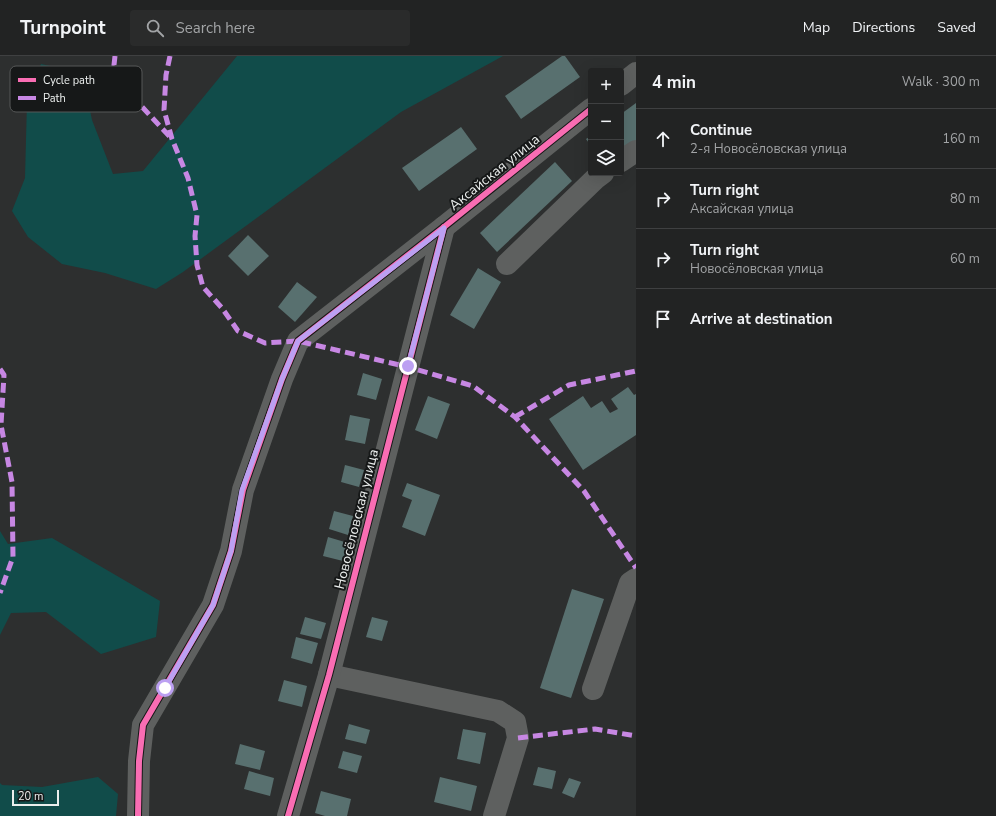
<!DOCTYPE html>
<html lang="en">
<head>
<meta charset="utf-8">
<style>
	:root { --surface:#222323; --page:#2a2b2b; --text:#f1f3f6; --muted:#a2a4a6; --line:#3f4041 }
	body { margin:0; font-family:"Nunito Sans",sans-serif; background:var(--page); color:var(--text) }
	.controls { position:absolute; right:12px; top:12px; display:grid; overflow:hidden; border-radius:4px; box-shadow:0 4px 16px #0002 }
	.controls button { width:36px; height:36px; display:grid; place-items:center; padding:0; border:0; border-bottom:1px solid var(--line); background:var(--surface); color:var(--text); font:20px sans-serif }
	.scale { position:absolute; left:12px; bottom:10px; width:47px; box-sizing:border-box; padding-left:4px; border:2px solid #ebeeed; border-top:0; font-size:11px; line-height:14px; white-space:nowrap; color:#ebeeed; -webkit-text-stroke:3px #161818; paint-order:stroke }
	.stop { position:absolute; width:12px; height:12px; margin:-9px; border:3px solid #bca0f2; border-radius:50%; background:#fff }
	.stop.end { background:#bca0f2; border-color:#fff; box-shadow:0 1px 4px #0008 }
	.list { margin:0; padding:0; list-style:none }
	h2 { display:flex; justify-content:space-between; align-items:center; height:52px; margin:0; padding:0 16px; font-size:17px }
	h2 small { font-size:13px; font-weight:400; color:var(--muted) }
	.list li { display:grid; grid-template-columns:26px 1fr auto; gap:12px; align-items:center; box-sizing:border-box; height:60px; padding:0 16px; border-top:1px solid var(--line) }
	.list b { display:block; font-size:15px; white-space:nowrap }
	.list p { margin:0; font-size:13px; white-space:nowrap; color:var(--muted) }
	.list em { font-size:13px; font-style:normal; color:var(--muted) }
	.icon { flex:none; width:22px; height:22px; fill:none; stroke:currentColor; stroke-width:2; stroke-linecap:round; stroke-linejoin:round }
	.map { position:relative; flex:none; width:636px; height:760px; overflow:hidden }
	header { display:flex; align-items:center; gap:24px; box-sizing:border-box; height:56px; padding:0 20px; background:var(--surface); border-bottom:1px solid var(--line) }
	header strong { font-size:19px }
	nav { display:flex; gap:22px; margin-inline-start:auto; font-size:14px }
	.search { width:280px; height:36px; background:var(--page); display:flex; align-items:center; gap:10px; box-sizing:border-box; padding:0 14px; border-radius:4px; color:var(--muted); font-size:15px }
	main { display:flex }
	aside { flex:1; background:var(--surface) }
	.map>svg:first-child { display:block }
	.green { fill:#114c4a }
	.building { fill:#58706f }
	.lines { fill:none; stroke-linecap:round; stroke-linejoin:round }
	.minor { stroke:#5e605f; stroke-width:22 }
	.quiet { stroke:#c787e3; stroke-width:5; stroke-dasharray:10 5; stroke-linecap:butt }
	.cycleway-casing { stroke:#161818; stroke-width:8 }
	.cycleway { stroke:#f96db3; stroke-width:6 }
	.route { stroke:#bca0f2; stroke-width:5 }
	.labels { text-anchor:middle; stroke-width:4; stroke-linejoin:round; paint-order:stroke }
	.street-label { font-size:14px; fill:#ebeeed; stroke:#161818 }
	.key { fill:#161818; stroke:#565858; stroke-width:1 }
	.key-label { font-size:11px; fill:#ebeeed }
</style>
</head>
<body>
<header>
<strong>Turnpoint</strong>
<div class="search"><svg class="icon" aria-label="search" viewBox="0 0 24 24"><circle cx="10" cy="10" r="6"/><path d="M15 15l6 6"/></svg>Search here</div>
<nav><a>Map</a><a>Directions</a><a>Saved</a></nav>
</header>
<main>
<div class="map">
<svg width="636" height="760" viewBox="0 0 636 760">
	<rect width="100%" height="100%" fill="#2d2f2f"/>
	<!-- green -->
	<g class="green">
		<polygon points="237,0 503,0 401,56 183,216 156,233 105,217 62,208 28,181 12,155 25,122 27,46 41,8 82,17 92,64 113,118 143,115"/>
		<polygon points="0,475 8,488 52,482 160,545 156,581 101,598 46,556 11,557 0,579"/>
		<polygon points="98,721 118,738 116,760 0,760 0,727 2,729 42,731"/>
	</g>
	<!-- building -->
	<g class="building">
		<polygon points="562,0 565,0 580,21 521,63 505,40"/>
		<polygon points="636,47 636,85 621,96 621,58"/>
		<polygon points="461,71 477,93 419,135 402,112"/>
		<polygon points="591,80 591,90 586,83"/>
		<polygon points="555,106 572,125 497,196 480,177"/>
		<polygon points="248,179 269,200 248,220 228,200"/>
		<polygon points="478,212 501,226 474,273 450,259"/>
		<polygon points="297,226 317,241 295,266 278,251"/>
		<polygon points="363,317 382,323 376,344 357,339"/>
		<polygon points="628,331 634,339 636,338 636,379 583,414 549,363 583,340 591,352 602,345 610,357 618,353 611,343"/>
		<polygon points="428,340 450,348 437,383 415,374"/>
		<polygon points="350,359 370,363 365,388 345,384"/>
		<polygon points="345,409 364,414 359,431 341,426"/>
		<polygon points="407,427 440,439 425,480 402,471 412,444 402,440"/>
		<polygon points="334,455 353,460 348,479 329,473"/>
		<polygon points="328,481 348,487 343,505 323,500"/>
		<polygon points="572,533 604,543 571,642 540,632"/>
		<polygon points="305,561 326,567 321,583 300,578"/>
		<polygon points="372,561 388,565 382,585 366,581"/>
		<polygon points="296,581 318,587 312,608 291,602"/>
		<polygon points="284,624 307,630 302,651 278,645"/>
		<polygon points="349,668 370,674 366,688 345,683"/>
		<polygon points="463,673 486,677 480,708 457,703"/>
		<polygon points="240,688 265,695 260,714 235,708"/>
		<polygon points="343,695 362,700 357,717 338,712"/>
		<polygon points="538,711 556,715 552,733 533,729"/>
		<polygon points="249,715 274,722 270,740 244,733"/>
		<polygon points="440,721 477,730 471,755 434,746"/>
		<polygon points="569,722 581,726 574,742 562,737"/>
		<polygon points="321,735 351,743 347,760 325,760 315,757"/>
	</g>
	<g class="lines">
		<!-- minor -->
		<g class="minor">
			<polyline points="621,29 636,17"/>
			<polyline points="621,105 636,95"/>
			<polyline points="507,208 595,123 603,117"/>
			<polyline points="329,619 498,655 515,666 518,682 494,760"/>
			<polyline points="593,633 630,527 636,523"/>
			<polyline points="138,760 139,705 143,669 213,549 231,495 243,434 282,323 298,285 444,171 591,53"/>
			<polyline points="288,760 329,619 444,171"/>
		</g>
		<!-- quiet -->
		<g class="quiet">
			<polyline points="115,0 114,9 131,39 171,82"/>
			<polyline points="170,0 166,19 164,54 172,83 188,122 197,159 195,180 197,209 203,231 222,252 238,275 265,287 298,285 408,311 473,330 515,361 584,435 636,512"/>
			<polyline points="0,313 4,319 1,369 12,426 13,501 0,537"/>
			<polyline points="515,361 569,329 636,315"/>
			<polyline points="518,682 595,673 636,680"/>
		</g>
		<!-- cycleway casing -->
		<g class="cycleway-casing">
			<g id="cycleway">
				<polyline points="138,760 139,705 143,669 213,549 231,495 243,434 282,323 298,285 444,171 591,53"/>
				<polyline points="288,760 329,619 444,171"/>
			</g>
		</g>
		<!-- cycleway -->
		<use href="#cycleway" class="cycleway"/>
	</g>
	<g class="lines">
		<!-- route -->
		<polyline class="route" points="165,632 213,549 231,495 242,434 282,323 298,285 444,172 408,310"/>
	</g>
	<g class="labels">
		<!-- street labels -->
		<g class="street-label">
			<text transform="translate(494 116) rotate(-39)" y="5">Аксайская улица</text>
			<text transform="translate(356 463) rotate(-76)" y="5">Новосёловская улица</text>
		</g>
	</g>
	<!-- legend -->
	<rect x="10" y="10" width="132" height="46" rx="6" class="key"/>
	<rect x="18" y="22" width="18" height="4" fill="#f96db3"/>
	<rect x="18" y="40" width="18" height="4" fill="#c787e3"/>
	<g class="key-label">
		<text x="43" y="28">Cycle path</text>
		<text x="43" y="46">Path</text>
	</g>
</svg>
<div class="controls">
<button>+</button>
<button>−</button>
<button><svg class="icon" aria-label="layers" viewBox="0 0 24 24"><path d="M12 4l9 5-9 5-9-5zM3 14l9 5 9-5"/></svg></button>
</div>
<div class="scale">20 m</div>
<div class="stop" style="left:165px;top:632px"></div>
<div class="stop end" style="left:408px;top:310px"></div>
</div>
<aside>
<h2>4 min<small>Walk · 300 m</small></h2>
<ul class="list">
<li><svg class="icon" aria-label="ahead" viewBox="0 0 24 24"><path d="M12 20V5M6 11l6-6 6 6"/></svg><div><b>Continue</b><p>2-я Новосёловская улица</p></div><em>160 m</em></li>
<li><svg class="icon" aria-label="right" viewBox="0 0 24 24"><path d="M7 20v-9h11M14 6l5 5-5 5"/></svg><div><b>Turn right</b><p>Аксайская улица</p></div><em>80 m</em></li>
<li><svg class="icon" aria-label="right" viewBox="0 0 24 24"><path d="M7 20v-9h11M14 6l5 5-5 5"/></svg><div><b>Turn right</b><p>Новосёловская улица</p></div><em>60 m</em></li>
<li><svg class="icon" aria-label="arrive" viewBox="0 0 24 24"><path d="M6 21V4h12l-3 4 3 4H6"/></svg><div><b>Arrive at destination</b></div></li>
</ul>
</aside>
</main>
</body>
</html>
